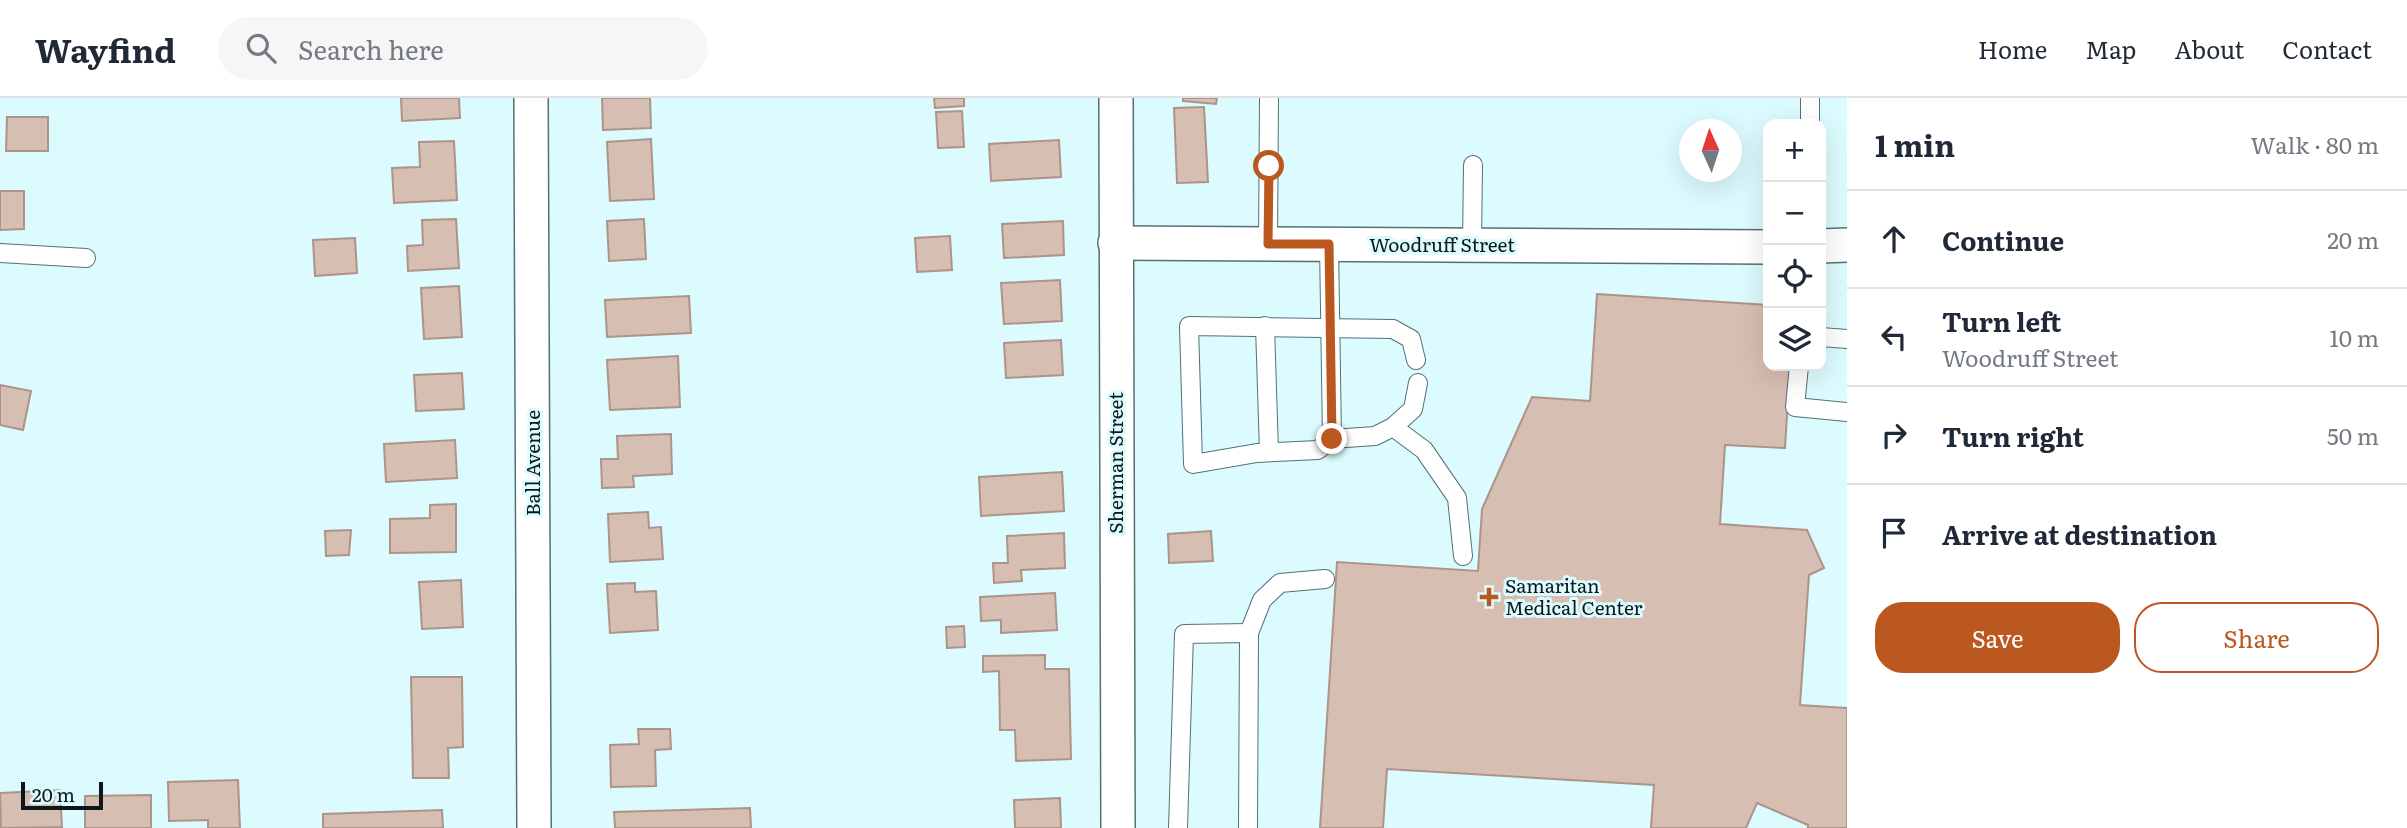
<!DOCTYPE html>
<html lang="en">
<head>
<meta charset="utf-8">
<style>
	:root { --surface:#fff; --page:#f6f6f7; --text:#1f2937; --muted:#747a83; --line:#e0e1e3; --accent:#bb581f }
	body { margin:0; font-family:Literata,serif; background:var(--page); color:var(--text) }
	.controls { position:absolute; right:21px; top:21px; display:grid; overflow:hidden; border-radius:14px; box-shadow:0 7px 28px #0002 }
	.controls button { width:63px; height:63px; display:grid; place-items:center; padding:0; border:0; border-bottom:2px solid var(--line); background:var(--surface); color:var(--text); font:35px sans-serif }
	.compass { position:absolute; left:1679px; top:21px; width:63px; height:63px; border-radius:50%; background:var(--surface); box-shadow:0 7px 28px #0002; rotate:357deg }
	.scale { position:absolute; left:21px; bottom:18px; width:82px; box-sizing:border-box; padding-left:7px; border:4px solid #0b1718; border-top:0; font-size:19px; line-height:24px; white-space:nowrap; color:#0b1718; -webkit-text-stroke:5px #dcfbfe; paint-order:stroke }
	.stop { position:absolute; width:21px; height:21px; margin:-16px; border:5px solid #bb581f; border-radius:50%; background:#fff }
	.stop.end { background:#bb581f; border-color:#fff; box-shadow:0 2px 7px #0008 }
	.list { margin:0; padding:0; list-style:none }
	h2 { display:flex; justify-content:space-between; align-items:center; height:91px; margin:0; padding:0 28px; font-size:30px }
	h2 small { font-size:23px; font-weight:400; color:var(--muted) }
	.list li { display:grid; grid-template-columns:46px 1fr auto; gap:21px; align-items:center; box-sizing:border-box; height:98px; padding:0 28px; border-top:2px solid var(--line) }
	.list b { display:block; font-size:26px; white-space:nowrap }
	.list p { margin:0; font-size:23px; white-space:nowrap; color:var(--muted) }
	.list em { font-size:23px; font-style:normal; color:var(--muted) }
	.actions { display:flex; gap:14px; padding:21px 28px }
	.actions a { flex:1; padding:16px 0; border:2px solid var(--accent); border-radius:28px; text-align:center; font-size:24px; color:var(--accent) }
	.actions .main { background:var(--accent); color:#fff }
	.icon { flex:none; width:38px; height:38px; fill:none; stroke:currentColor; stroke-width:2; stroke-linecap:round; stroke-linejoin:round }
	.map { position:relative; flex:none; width:1847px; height:730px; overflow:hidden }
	header { display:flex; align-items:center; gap:42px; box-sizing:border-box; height:98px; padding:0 35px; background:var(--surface); border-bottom:2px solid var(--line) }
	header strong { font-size:33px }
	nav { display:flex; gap:38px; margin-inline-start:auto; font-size:24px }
	.search { width:490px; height:63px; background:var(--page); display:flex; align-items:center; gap:18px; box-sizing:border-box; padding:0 24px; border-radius:38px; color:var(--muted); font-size:26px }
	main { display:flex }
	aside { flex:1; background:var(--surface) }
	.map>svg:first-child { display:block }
	.building { fill:#d7beb2; stroke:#ac9489; stroke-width:2 }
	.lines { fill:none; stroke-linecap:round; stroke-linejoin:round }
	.service-casing { stroke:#547073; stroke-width:20 }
	.minor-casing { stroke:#547073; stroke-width:36 }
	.service { stroke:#fff; stroke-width:18 }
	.minor { stroke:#fff; stroke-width:33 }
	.route { stroke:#bb581f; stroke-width:9 }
	.poi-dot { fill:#bb581f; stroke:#dcfbfe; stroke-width:2.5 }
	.labels { text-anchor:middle; stroke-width:6; stroke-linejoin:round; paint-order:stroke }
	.street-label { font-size:19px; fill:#0b1718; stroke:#dcfbfe }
	.poi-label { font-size:19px; fill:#0b1718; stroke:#dcfbfe; text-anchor:start }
</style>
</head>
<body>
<header>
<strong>Wayfind</strong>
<div class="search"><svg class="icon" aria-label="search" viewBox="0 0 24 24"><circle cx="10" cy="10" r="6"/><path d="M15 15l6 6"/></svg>Search here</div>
<nav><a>Home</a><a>Map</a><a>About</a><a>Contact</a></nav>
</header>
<main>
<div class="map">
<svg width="1847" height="730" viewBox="0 0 1847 730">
	<rect width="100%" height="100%" fill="#dcfbfe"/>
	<!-- building -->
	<g class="building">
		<polygon points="401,0 459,0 460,20 402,23"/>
		<polygon points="602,0 650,0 651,30 603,32"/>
		<polygon points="934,0 964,0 964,8 935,10"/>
		<polygon points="1183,0 1217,0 1216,6 1183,3"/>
		<polygon points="1204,9 1208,84 1177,85 1174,10"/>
		<polygon points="962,13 964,49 938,50 936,14"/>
		<polygon points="7,19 48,19 48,53 6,53"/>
		<polygon points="651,41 654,101 610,103 607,44"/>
		<polygon points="1059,42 1061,79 991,83 989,46"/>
		<polygon points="454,43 457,102 394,105 392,70 420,69 419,44"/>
		<polygon points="0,93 24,93 24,131 0,132"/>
		<polygon points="456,121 459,170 408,173 407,148 423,147 422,122"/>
		<polygon points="644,121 646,161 609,163 607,123"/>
		<polygon points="1063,123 1064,157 1004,160 1002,126"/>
		<polygon points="950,138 952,172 917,174 915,140"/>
		<polygon points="355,140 357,175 315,178 313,142"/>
		<polygon points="1060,182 1062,223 1004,226 1001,185"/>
		<polygon points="459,188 462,239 424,241 421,190"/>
		<polygon points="1597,196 1768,207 1768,268 1790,268 1785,350 1725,347 1720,426 1807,432 1824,470 1809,477 1800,607 1847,610 1847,730 1808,730 1808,727 1757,705 1746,730 1651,730 1654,687 1387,671 1383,730 1320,730 1337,464 1478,473 1482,411 1532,299 1590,303"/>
		<polygon points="689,198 691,235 607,239 605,202"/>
		<polygon points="1061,242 1063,277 1006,280 1004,245"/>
		<polygon points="678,258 680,309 610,312 607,262"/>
		<polygon points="462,275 464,311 416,313 414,277"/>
		<polygon points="0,287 31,293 23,332 0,327"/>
		<polygon points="671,336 672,376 633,378 634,389 602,390 601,361 618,361 617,338"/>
		<polygon points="455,342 457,380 386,384 384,346"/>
		<polygon points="1062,374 1064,413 981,418 979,379"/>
		<polygon points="456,406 456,454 390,455 390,421 430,420 430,407"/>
		<polygon points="648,414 649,430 661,429 663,461 610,464 608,416"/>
		<polygon points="351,432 349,457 326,458 325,433"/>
		<polygon points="1211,433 1213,463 1169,465 1168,436"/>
		<polygon points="1064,435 1065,470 1021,472 1022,483 994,485 993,465 1008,465 1007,438"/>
		<polygon points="461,482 463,529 422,531 419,484"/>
		<polygon points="635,485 635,494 656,493 658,532 610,535 607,486"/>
		<polygon points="1055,495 1057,532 1001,535 1001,522 981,523 980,499"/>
		<polygon points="964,528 965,549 947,550 946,529"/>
		<polygon points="1045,557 1045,571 1069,571 1071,661 1016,663 1015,632 1000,632 999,573 983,574 983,558"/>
		<polygon points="411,579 462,579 463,649 448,650 449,680 413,680"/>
		<polygon points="638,631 670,631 671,651 655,652 656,688 611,689 610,647 639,646"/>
		<polygon points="238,682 240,730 208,730 208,722 169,723 168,684"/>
		<polygon points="60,692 62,729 1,730 0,695"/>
		<polygon points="151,697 151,730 85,730 85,698"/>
		<polygon points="1060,700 1061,730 1015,730 1014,702"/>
		<polygon points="750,710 751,730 615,730 614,714"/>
		<polygon points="442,712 443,730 323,730 323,716"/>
	</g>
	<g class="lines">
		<!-- service casing -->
		<g class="service-casing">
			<g id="service">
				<polyline points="1810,0 1810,26"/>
				<polyline points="1268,146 1269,0"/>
				<polyline points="1329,146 1332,341"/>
				<polyline points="1472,147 1473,67"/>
				<polyline points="0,155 86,160"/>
				<polyline points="1265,228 1269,354"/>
				<polyline points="1821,239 1847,241"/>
				<polyline points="1416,262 1411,241 1393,231 1189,228 1193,366 1257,355 1318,352 1332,341 1375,338 1393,329 1413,311 1418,285"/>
				<polyline points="1799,268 1795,309 1847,314"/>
				<polyline points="1393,329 1424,352 1457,400 1463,458"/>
				<polyline points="1178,730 1184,536 1249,535"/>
				<polyline points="1248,730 1249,535 1262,502 1280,485 1325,481"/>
			</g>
		</g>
		<!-- minor casing -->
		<g class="minor-casing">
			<g id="minor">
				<polyline points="531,0 534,730"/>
				<polyline points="1116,0 1118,730"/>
				<polyline points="1115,145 1768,149"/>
				<polyline points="1821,148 1847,147"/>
			</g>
		</g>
		<!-- service -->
		<use href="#service" class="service"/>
		<!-- minor -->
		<use href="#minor" class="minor"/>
	</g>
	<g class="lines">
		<!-- route -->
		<polyline class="route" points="1269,68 1268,146 1329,146 1332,341"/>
	</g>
	<!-- markers -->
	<path class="poi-dot" d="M1485.5 488.5h7v7h7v7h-7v7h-7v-7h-7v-7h7z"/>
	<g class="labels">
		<!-- street labels -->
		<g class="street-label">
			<text x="1442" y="154">Woodruff Street</text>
			<text transform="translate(533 365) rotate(-90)" y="7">Ball Avenue</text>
			<text transform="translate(1116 365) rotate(-90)" y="7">Sherman Street</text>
		</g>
		<!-- poi labels -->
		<g class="poi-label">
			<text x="1505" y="495">Samaritan<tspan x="1505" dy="22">Medical Center</tspan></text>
		</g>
	</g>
</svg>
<div class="controls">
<button>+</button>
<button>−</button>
<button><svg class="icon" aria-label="locate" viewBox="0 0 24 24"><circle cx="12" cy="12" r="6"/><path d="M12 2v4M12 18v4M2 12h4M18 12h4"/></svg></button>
<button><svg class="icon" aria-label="layers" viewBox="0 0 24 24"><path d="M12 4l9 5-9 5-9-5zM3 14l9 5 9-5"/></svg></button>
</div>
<svg class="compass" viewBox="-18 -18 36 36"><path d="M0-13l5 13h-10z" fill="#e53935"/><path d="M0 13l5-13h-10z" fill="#747a83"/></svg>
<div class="scale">20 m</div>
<div class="stop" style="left:1269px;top:68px"></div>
<div class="stop end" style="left:1332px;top:341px"></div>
</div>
<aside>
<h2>1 min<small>Walk · 80 m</small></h2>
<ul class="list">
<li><svg class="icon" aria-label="ahead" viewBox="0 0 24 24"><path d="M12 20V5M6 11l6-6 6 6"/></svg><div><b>Continue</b></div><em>20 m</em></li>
<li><svg class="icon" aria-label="left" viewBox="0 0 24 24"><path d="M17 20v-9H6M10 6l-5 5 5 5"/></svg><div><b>Turn left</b><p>Woodruff Street</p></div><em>10 m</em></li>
<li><svg class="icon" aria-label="right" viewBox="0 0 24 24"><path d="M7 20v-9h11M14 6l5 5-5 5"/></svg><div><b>Turn right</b></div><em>50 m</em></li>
<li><svg class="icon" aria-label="arrive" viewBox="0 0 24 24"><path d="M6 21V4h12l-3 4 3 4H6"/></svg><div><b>Arrive at destination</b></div></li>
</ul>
<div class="actions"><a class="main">Save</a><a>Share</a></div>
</aside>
</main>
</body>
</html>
